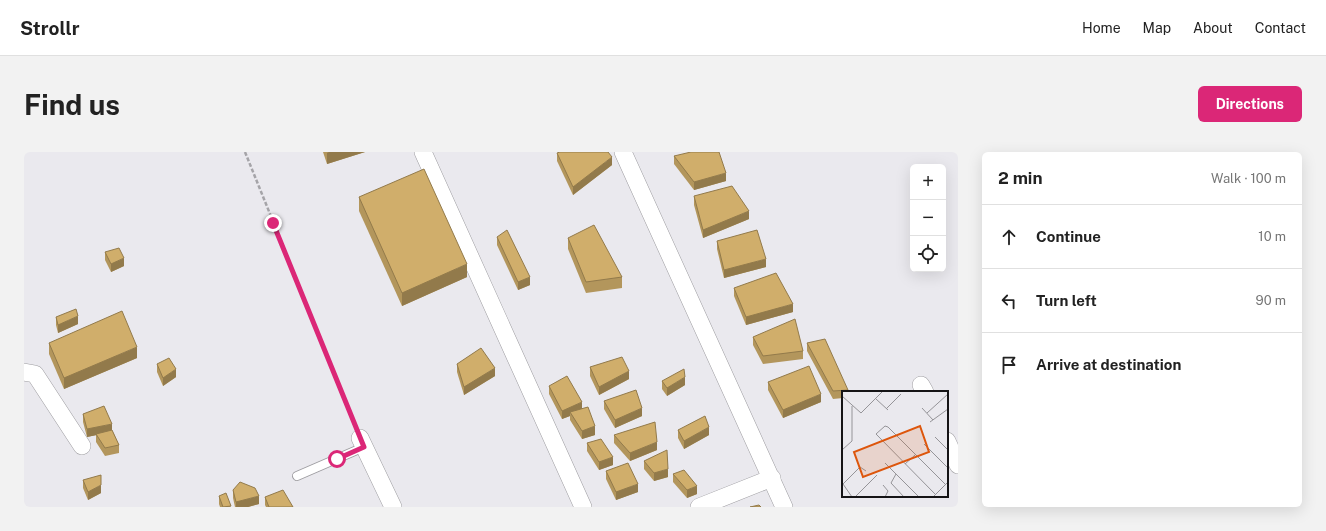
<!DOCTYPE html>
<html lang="en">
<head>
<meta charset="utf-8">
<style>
	:root { --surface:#fff; --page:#f2f2f2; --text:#222; --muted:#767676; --line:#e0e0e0; --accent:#db2777 }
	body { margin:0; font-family:"Public Sans",sans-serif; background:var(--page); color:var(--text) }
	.controls { position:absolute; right:12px; top:12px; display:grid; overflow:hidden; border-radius:6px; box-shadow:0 4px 16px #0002 }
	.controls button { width:36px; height:36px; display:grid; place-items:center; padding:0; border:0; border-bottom:1px solid var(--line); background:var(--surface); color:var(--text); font:20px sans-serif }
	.stop { position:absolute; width:12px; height:12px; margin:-9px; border:3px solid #db2777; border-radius:50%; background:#fff }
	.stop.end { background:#db2777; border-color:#fff; box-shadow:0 1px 4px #0008 }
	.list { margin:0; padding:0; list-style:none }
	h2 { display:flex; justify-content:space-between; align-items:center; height:52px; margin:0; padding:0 16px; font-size:17px }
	h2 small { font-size:13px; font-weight:400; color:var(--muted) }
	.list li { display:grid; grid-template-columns:26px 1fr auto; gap:12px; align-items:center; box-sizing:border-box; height:64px; padding:0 16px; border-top:1px solid var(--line) }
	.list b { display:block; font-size:15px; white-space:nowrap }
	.list em { font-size:13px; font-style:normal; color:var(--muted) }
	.icon { flex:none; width:22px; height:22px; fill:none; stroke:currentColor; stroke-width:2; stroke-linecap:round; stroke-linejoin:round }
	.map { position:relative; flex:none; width:934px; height:355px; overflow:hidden; border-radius:6px }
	header { display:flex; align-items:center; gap:24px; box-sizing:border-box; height:56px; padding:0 20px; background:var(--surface); border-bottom:1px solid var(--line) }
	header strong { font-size:19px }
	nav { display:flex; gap:22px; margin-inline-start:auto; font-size:14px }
	.intro { display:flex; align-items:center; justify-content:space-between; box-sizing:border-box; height:96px; padding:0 24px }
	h1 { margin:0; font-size:28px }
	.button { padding:10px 18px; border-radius:6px; background:var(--accent); color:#fff; font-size:14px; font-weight:700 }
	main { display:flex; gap:24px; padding:0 24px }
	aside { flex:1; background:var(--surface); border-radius:6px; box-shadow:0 4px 16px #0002 }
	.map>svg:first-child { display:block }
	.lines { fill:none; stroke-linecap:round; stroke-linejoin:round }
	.service-casing { stroke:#9e9da1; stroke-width:10 }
	.minor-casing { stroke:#9e9da1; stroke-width:18 }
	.path { stroke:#a5a4a8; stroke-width:2.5; stroke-dasharray:4 2; stroke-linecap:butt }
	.service { stroke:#fff; stroke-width:8 }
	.minor { stroke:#fff; stroke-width:17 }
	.wall { fill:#b3965c }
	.shaded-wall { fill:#927a4b }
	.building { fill:#d0ae6b; stroke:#927a4b }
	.route { stroke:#db2777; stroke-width:5 }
	.inset-road { fill:none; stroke:#959498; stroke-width:1 }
	.view { fill:#dd560c; fill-opacity:0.15; stroke:#dd560c; stroke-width:2 }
	.inset-edge { fill:none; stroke:#151416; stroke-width:2 }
</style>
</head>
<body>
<header>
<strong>Strollr</strong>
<nav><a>Home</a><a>Map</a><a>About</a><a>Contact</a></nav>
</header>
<div class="intro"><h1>Find us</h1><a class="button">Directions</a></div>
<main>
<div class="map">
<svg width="934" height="355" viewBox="0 0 934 355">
	<rect width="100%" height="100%" fill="#eae9ee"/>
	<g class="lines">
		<!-- service casing -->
		<g class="service-casing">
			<polyline id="service" points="273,324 340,295"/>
		</g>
		<!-- minor casing -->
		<g class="minor-casing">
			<g id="minor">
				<polyline points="399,0 559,355"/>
				<polyline points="599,0 760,355"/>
				<polyline points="0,220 11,222 58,294"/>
				<polyline points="897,233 901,240"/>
				<polyline points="336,286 369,355"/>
				<polyline points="923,289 934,313"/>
				<polyline points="675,355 748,326"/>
			</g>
		</g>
		<!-- path -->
		<polyline class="path" points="221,0 330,270"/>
		<!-- service -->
		<use href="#service" class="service"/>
		<!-- minor -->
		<use href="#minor" class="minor"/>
	</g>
	<!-- wall -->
	<g class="wall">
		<polygon points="299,0 341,0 303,12"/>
		<polygon points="533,1 588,13 549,43 533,9"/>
		<polygon points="650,4 702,29 670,38 650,12"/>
		<polygon points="670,44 725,67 679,86 670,53"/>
		<polygon points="335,45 443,125 378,154 335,59"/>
		<polygon points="473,85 506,133 494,138 473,93"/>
		<polygon points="544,86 598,125 598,136 562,141 544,97"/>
		<polygon points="693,89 742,115 700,126 693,97"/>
		<polygon points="81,100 100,114 87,120 81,108"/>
		<polygon points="710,136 769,160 722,173 710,144"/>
		<polygon points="32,165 54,172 34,181 32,173"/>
		<polygon points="729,185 779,199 779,207 739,212 729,193"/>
		<polygon points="25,191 113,206 40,237 25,202"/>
		<polygon points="783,191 824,238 824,240 819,240 819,246 809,247 783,199"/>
		<polygon points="133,212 152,225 139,234 133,220"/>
		<polygon points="433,212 471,224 440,243 433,220"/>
		<polygon points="566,215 605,227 575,243 566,224"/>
		<polygon points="638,229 661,233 643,244 638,237"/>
		<polygon points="744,230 797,250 759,266 744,238"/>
		<polygon points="525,234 558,256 571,283 558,287 546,268 546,264 538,267 525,242"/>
		<polygon points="580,249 618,264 591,276 580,257"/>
		<polygon points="59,262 88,278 95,293 95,301 81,304 72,290 72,283 63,285 59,270"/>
		<polygon points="654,278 685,283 660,297 654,286"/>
		<polygon points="590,283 633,298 606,309 590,291"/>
		<polygon points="563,291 589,313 575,318 563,299"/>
		<polygon points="620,309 644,325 630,329 620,317"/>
		<polygon points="582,319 614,340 592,348 582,327"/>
		<polygon points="649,322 673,342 663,346 649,330"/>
		<polygon points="59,328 77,341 64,348 59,336"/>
		<polygon points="209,338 235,352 224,355 211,355 209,346"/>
		<polygon points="195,344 207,355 196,355 195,352"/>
		<polygon points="241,345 269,355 242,355 241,353"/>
	</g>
	<!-- shaded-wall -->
	<g class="shaded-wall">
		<polygon points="305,0 341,0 303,12 303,1"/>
		<polygon points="588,5 588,13 549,43 549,35"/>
		<polygon points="702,21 702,29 670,38 670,30"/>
		<polygon points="725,59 725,67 679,86 679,78"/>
		<polygon points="100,106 100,114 87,120 87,112"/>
		<polygon points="742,107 742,115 700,126 700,118"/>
		<polygon points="443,112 443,125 378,154 378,141"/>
		<polygon points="506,125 506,133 494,138 494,130"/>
		<polygon points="769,152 769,160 722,173 722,165"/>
		<polygon points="54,164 54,172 34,181 34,173"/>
		<polygon points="113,195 113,206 40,237 40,226"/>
		<polygon points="471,216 471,224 440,243 440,235"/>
		<polygon points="152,217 152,225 139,234 139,226"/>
		<polygon points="605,219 605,227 575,243 575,235"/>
		<polygon points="661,225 661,233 643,244 643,236"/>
		<polygon points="797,242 797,250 759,266 759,258"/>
		<polygon points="558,250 558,258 546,260 546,264 538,267 538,259"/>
		<polygon points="618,256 618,264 591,276 591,268"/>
		<polygon points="88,272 88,280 63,285 63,277"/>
		<polygon points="571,274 571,283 558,287 558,279"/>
		<polygon points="685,275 685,283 660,297 660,289"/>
		<polygon points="633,290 633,298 606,309 606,301"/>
		<polygon points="589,305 589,313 575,318 575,310"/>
		<polygon points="644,317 644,325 630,329 630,321"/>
		<polygon points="614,332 614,340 592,348 592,340"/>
		<polygon points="77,333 77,341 64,348 64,340"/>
		<polygon points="673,334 673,342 663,346 663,338"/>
		<polygon points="235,344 235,352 224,355 212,355 212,350"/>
	</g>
	<!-- building -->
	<g class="building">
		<polygon points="536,0 584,0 588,5 549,35 533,1"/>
		<polygon points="667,0 695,0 702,21 670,30 650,4"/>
		<polygon points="400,17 443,112 378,141 335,45"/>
		<polygon points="708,34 725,59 679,78 670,44"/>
		<polygon points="570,73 598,125 562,130 544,86"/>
		<polygon points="483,78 506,125 494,130 473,85"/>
		<polygon points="733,78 742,107 700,118 693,89"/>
		<polygon points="95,96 100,106 87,112 81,100"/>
		<polygon points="752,121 769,152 722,165 710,136"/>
		<polygon points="52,157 54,164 34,173 32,165"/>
		<polygon points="98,159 113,195 40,226 25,191"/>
		<polygon points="771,167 779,199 739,204 729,185"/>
		<polygon points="801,187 824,238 809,239 783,191"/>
		<polygon points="457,196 471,216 440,235 433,212"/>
		<polygon points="598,205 605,219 575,235 566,215"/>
		<polygon points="145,206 152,217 139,226 133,212"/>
		<polygon points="785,214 797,242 759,258 744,230"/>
		<polygon points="660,217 661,225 643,236 638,229"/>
		<polygon points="543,224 558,250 538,259 525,234"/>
		<polygon points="612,238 618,256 591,268 580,249"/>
		<polygon points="80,254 88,272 63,277 59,262"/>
		<polygon points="564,255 571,274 558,279 546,260"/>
		<polygon points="681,264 685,275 660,289 654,278"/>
		<polygon points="631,270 633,290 606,301 590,283"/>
		<polygon points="88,278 95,293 81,296 72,282"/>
		<polygon points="577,287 589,305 575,310 563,291"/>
		<polygon points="643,298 644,317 630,321 620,309"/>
		<polygon points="604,311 614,332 592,340 582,319"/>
		<polygon points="660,318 673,334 663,338 649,322"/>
		<polygon points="77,323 77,333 64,340 59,328"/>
		<polygon points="216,330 231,336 235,344 212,350 209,338"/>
		<polygon points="259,338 269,355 245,355 241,345"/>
		<polygon points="202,341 207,354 199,355 195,344"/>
		<polygon points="735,353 737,355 726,355"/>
	</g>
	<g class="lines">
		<!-- route -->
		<polyline class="route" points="249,71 340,295 313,307"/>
	</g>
	<!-- overview -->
	<g transform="translate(818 239)">
		<rect width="106" height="106" fill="#eae9ee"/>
		<path class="inset-road" d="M0,5L19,22L41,0M34,8L46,19M80,17L91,29M44,18L59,3M85,22L106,3M88,31L106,18M93,46L106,59M82,53L106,77M0,59L10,50V15M43,72L77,106M63,73L73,64M54,83L49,92L62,106M41,94L46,100L43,106M93,103L34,43L43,35L46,36L103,93M10,106L1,93L18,76L24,80M13,106L35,84M91,106L106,91"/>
		<path class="view" d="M78,35L87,61L21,86L12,61Z"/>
		<rect width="106" height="106" class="inset-edge"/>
	</g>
</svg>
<div class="controls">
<button>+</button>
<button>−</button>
<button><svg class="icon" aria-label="locate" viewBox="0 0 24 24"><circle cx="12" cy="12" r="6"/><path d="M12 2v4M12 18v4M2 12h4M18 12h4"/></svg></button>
</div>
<div class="stop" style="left:313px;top:307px"></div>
<div class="stop end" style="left:249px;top:71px"></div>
</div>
<aside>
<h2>2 min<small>Walk · 100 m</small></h2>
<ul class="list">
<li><svg class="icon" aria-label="ahead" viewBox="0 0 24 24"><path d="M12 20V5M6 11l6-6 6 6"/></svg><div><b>Continue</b></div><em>10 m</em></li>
<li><svg class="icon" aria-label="left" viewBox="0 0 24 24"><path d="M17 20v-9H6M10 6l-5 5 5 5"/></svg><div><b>Turn left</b></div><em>90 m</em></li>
<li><svg class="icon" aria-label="arrive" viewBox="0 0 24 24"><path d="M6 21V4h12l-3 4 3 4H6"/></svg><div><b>Arrive at destination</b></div></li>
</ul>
</aside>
</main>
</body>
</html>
